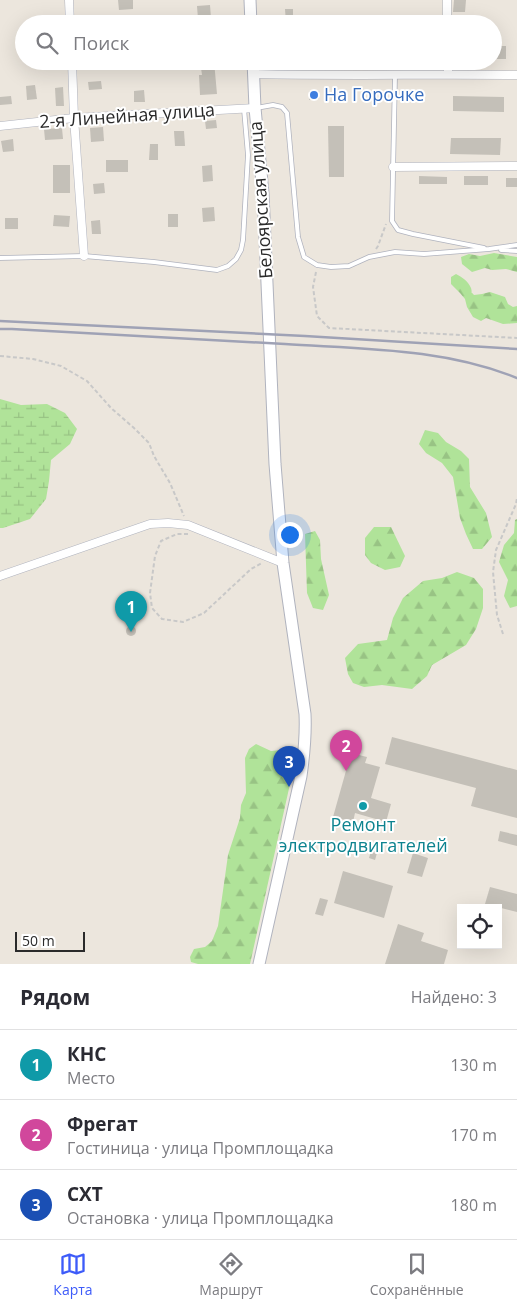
<!DOCTYPE html>
<html lang="ru">
<head>
<meta charset="utf-8">
<style>
	:root { --surface:#fff; --page:#f7f7f7; --text:#2b2b33; --muted:#7c7c81; --line:#e1e1e2; --accent:#3d5bf9 }
	body { margin:0; font-family:"Open Sans",sans-serif; background:var(--page); color:var(--text) }
	.controls { position:absolute; right:15px; bottom:15px; display:grid; overflow:hidden; border-radius:0px; box-shadow:0 5px 20px #0002 }
	.controls button { width:45px; height:45px; display:grid; place-items:center; padding:0; border:0; border-bottom:1px solid var(--line); background:var(--surface); color:var(--text); font:25px sans-serif }
	.scale { position:absolute; left:15px; bottom:12px; width:70px; box-sizing:border-box; padding-left:5px; border:2px solid #2a2a2a; border-top:0; font-size:14px; line-height:18px; white-space:nowrap; color:#2a2a2a; -webkit-text-stroke:4px #fff; paint-order:stroke }
	.you { position:absolute; left:289px; top:534px; width:18px; height:18px; margin:-12px; border:4px solid #fff; border-radius:50%; background:#1a73e8; box-shadow:0 0 0 8px #1a73e833 }
	.badge { display:grid; place-items:center; width:32px; height:32px; border-radius:50%; background:var(--accent); color:#fff; font-size:16px; font-weight:700 }
	.pin { position:absolute; translate:-50% -41px; filter:drop-shadow(0 1px 2px #0008) }
	.pin::after { content:''; position:absolute; top:26px; width:18px; height:15px; background:inherit; clip-path:polygon(0 0,100% 0,50% 100%) }
	.list { margin:0; padding:0; list-style:none }
	h2 { display:flex; justify-content:space-between; align-items:center; height:65px; margin:0; padding:0 20px; font-size:21px }
	h2 small { font-size:16px; font-weight:400; color:var(--muted) }
	.list li { display:grid; grid-template-columns:32px 1fr auto; gap:15px; align-items:center; box-sizing:border-box; height:70px; padding:0 20px; border-top:1px solid var(--line) }
	.list b { display:block; font-size:19px; white-space:nowrap }
	.list p { margin:0; font-size:16px; white-space:nowrap; color:var(--muted) }
	.list em { font-size:16px; font-style:normal; color:var(--muted) }
	.icon { flex:none; width:28px; height:28px; fill:none; stroke:currentColor; stroke-width:2; stroke-linecap:round; stroke-linejoin:round }
	.map { position:relative; flex:none; width:517px; height:964px; overflow:hidden }
	.search { position:absolute; background:var(--surface); box-shadow:0 5px 20px #0002; left:15px; right:15px; top:15px; height:55px; display:flex; align-items:center; gap:12px; box-sizing:border-box; padding:0 18px; border-radius:28px; color:var(--muted); font-size:19px }
	.sheet { height:275px; background:var(--surface) }
	nav { display:flex; justify-content:space-around; align-items:center; box-sizing:border-box; height:70px; border-top:1px solid var(--line); background:var(--surface); font-size:14px; color:var(--muted) }
	nav a { display:grid; justify-items:center; gap:2px }
	nav .on { color:var(--accent) }
	.map>svg:first-child { display:block }
	.forest { fill:url(#forest-firs) }
	.wetland { fill:url(#wetland-marsh) }
	.building { fill:#c4c0b8 }
	.lines { fill:none; stroke-linecap:round; stroke-linejoin:round }
	.lane-casing { stroke:#b0b3be; stroke-width:5.5 }
	.street-casing { stroke:#b0b3be; stroke-width:9 }
	.secondary-casing { stroke:#b0b3be; stroke-width:13 }
	.path { stroke:#c8c8c8; stroke-width:2; stroke-dasharray:4 2.5; stroke-linecap:butt }
	.lane { stroke:#fff; stroke-width:4 }
	.street { stroke:#fff; stroke-width:8 }
	.secondary { stroke:#fff; stroke-width:11 }
	.rail { stroke:#9fa2b5; stroke-width:2.5 }
	.shop-dot { fill:#3f7fe0; stroke:#fff; stroke-width:2 }
	.culture-dot { fill:#0f9aa8; stroke:#fff; stroke-width:2 }
	.labels { text-anchor:middle; stroke-width:4; stroke-linejoin:round; paint-order:stroke }
	.shop-label { font-size:18px; fill:#366cbe; stroke:#fff; text-anchor:start }
	.street-label { font-size:18px; fill:#2a2a2a; stroke:#fff }
	.culture-label { font-size:18px; fill:#0d838f; stroke:#fff }
</style>
</head>
<body>
<div class="map">
<svg width="517" height="964" viewBox="0 0 517 964">
	<defs>
		<pattern id="forest-firs" width="22" height="20" patternUnits="userSpaceOnUse" patternTransform="scale(1.25)"><rect width="22" height="20" fill="#b0e399"/><path d="M5 1l3.5 6h-7zM16 11l3.5 6h-7z" fill="#98c384"/></pattern>
		<pattern id="wetland-marsh" width="20" height="14" patternUnits="userSpaceOnUse" patternTransform="scale(1.25)"><rect width="20" height="14" fill="#b0e399"/><path d="M1 5h8M5 5V1M11 12h8M15 12V8" fill="none" stroke="#98c384"/></pattern>
	</defs>
	<rect width="100%" height="100%" fill="#ece6dd"/>
	<!-- forest -->
	<g class="forest">
		<polygon points="494,253 517,257 517,272 506,269 492,270 485,268 472,272 462,264 461,257 469,254 480,256"/>
		<path d="M456,274C462,277 468,281 471,288C473,295 469,290 474,295L482,294L490,292L505,297L508,304L513,307L517,306V323L503,324L486,318L481,321L473,317L467,307L465,299L460,293L451,284V277Z"/>
		<polygon points="425,430 438,433 446,442 461,451 469,459 470,487 486,513 492,537 482,549 473,549 466,534 460,518 453,477 442,463 426,453 419,444"/>
		<polygon points="517,519 517,606 510,608 504,596 508,580 499,562 504,545 514,533 515,520"/>
		<polygon points="374,527 391,527 405,556 400,567 385,570 371,563 365,555 365,538"/>
		<polygon points="315,531 320,540 321,559 329,595 323,610 313,608 307,593 305,534"/>
		<polygon points="457,572 474,578 483,589 483,608 476,629 466,645 432,665 427,676 412,689 382,685 364,687 353,683 348,674 345,658 358,644 387,640 393,618 403,598 423,581 442,578"/>
		<polygon points="256,744 271,751 281,750 293,759 294,766 250,964 198,964 191,962 190,957 194,949 205,947 212,941 218,926 228,855 240,818 241,805 246,793 245,758 249,749"/>
	</g>
	<!-- wetland -->
	<polygon class="wetland" points="0,399 21,405 47,404 65,413 77,429 70,444 51,460 49,481 46,499 30,519 3,528 0,528"/>
	<!-- building -->
	<g class="building">
		<polygon points="118,0 133,0 133,9 119,10"/>
		<polygon points="454,0 466,0 465,12 453,12"/>
		<polygon points="210,5 211,18 198,19 197,6"/>
		<polygon points="285,9 293,9 293,22 286,23"/>
		<rect x="493" y="46" width="13" height="13"/>
		<polygon points="200,61 214,61 217,94 200,95 199,75 202,75"/>
		<polygon points="101,81 102,89 89,90 88,82"/>
		<polygon points="35,85 37,99 27,100 26,86"/>
		<polygon points="63,87 64,106 56,106 55,88"/>
		<polygon points="144,90 145,102 134,102 134,91"/>
		<polygon points="309,91 319,91 319,99 309,100"/>
		<polygon points="11,96 12,104 0,105 0,97"/>
		<polygon points="453,96 504,97 504,112 453,111"/>
		<polygon points="216,120 217,128 206,129 205,121"/>
		<polygon points="328,126 344,126 344,177 329,177"/>
		<polygon points="103,127 104,141 91,142 90,128"/>
		<polygon points="62,128 63,139 45,140 44,129"/>
		<polygon points="174,131 184,131 185,146 175,146"/>
		<polygon points="451,138 501,138 500,155 450,154"/>
		<polygon points="13,139 14,151 3,152 1,141"/>
		<polygon points="150,144 158,144 158,160 149,160"/>
		<rect x="106" y="160" width="22" height="12"/>
		<rect x="53" y="165" width="17" height="28"/>
		<polygon points="212,165 213,181 203,182 202,166"/>
		<polygon points="419,176 447,177 447,184 419,184"/>
		<rect x="464" y="176" width="24" height="9"/>
		<rect x="506" y="178" width="11" height="9"/>
		<polygon points="104,183 105,193 94,194 93,184"/>
		<polygon points="214,207 215,221 203,222 202,208"/>
		<rect x="168" y="214" width="10" height="13"/>
		<polygon points="54,215 70,216 69,227 53,226"/>
		<rect x="5" y="218" width="13" height="11"/>
		<polygon points="100,220 101,234 92,234 91,221"/>
		<circle cx="131" cy="631" r="5"/>
		<polygon points="392,737 517,770 517,818 471,806 476,788 385,764"/>
		<polygon points="351,753 367,757 365,763 380,767 371,798 391,804 386,822 355,813 353,822 333,817"/>
		<polygon points="500,831 517,835 517,846 498,841"/>
		<polygon points="373,844 379,846 375,860 369,858"/>
		<polygon points="413,853 428,858 422,877 407,873"/>
		<polygon points="343,871 393,886 384,918 334,903"/>
		<polygon points="490,887 517,894 517,912 485,904"/>
		<polygon points="320,898 328,900 323,916 315,914"/>
		<polygon points="398,924 424,933 421,941 448,950 444,964 385,964"/>
	</g>
	<g class="lines">
		<!-- lane casing -->
		<g class="lane-casing">
			<g id="lane">
				<polyline points="395,75 392,221 398,230 413,234 484,248"/>
				<polyline points="256,108 273,105 282,107 287,113 298,237 304,257 317,265 331,267 349,266 369,257 395,252 424,254 489,249 517,245"/>
				<polyline points="501,250 517,251"/>
				<polyline points="0,258 84,256 154,262 217,270 228,266 236,259 241,250 243,240 248,155 244,109"/>
			</g>
		</g>
		<!-- street casing -->
		<g class="street-casing">
			<g id="street">
				<polyline points="69,0 70,24"/>
				<polyline points="447,0 447,24"/>
				<polyline points="72,61 74,118 84,256"/>
				<polyline points="448,61 448,74"/>
				<path d="M253,74C341,76 429,74 517,75"/>
				<polyline points="0,126 74,118 255,108"/>
				<polyline points="393,167 517,166"/>
				<polyline points="0,576 150,524 168,523 188,525 283,563"/>
			</g>
		</g>
		<!-- secondary casing -->
		<g class="secondary-casing">
			<g id="secondary">
				<polyline points="250,0 251,24"/>
				<path d="M253,61L255,108L263,193L275,464L283,563L305,714C306,735 304,755 301,776L259,964"/>
			</g>
		</g>
		<!-- path -->
		<g class="path">
			<polyline points="376,249 378,246 386,224"/>
			<polyline points="316,272 313,287 317,316 329,328 517,338"/>
			<polyline points="0,356 33,359 61,366 87,381 111,408 134,428 149,443 154,456 170,483 184,516"/>
			<polyline points="188,534 177,534 161,541 155,556 150,593 152,608 162,619 183,622 204,613 251,569 262,563"/>
			<polyline points="503,634 497,615 493,572 496,550 516,504 517,498"/>
		</g>
		<!-- lane -->
		<use href="#lane" class="lane"/>
		<!-- street -->
		<use href="#street" class="street"/>
		<!-- secondary -->
		<use href="#secondary" class="secondary"/>
		<!-- rail -->
		<g class="rail">
			<polyline points="0,321 305,336 517,349"/>
			<path d="M0,329H12C103,334 194,339 285,344C362,349 444,348 517,378"/>
		</g>
	</g>
	<!-- markers -->
	<circle class="shop-dot" cx="314" cy="95" r="5"/>
	<circle class="culture-dot" cx="363" cy="806" r="5"/>
	<g class="labels">
		<!-- shop labels -->
		<g class="shop-label">
			<text x="324" y="101">На Горочке</text>
		</g>
		<!-- street labels -->
		<g class="street-label">
			<text transform="translate(127 116) rotate(-4)" y="6">2-я Линейная улица</text>
			<text transform="translate(261 200) rotate(-94)" y="6">Белоярская улица</text>
		</g>
		<!-- culture labels -->
		<g class="culture-label">
			<text x="363" y="831">Ремонт<tspan x="363" dy="21">электродвигателей</tspan></text>
		</g>
	</g>
</svg>
<div class="controls">
<button><svg class="icon" aria-label="locate" viewBox="0 0 24 24"><circle cx="12" cy="12" r="6"/><path d="M12 2v4M12 18v4M2 12h4M18 12h4"/></svg></button>
</div>
<div class="scale">50 m</div>
<div class="you"></div>
<div class="pin badge" style="left:131px;top:632px;background:#0f9aa8">1</div>
<div class="pin badge" style="left:346px;top:771px;background:#d1479c">2</div>
<div class="pin badge" style="left:289px;top:787px;background:#1a4fb4">3</div>
<div class="search"><svg class="icon" aria-label="search" viewBox="0 0 24 24"><circle cx="10" cy="10" r="6"/><path d="M15 15l6 6"/></svg>Поиск</div>
</div>
<section class="sheet">
<h2>Рядом<small>Найдено: 3</small></h2>
<ul class="list">
<li><span class="badge" style="background:#0f9aa8">1</span><div><b>КНС</b><p>Место</p></div><em>130 m</em></li>
<li><span class="badge" style="background:#d1479c">2</span><div><b>Фрегат</b><p>Гостиница · улица Промплощадка</p></div><em>170 m</em></li>
<li><span class="badge" style="background:#1a4fb4">3</span><div><b>СХТ</b><p>Остановка · улица Промплощадка</p></div><em>180 m</em></li>
</ul>
</section>
<nav>
<a class="on"><svg class="icon" aria-label="map" viewBox="0 0 24 24"><path d="M3 6l6-2 6 2 6-2v14l-6 2-6-2-6 2zM9 4v14M15 6v14"/></svg>Карта</a>
<a><svg class="icon" aria-label="directions" viewBox="0 0 24 24"><path d="M12 3l9 9-9 9-9-9zM9 14v-3h6M13 9l2 2-2 2"/></svg>Маршрут</a>
<a><svg class="icon" aria-label="saved" viewBox="0 0 24 24"><path d="M7 4h10v16l-5-4-5 4z"/></svg>Сохранённые</a>
</nav>
</body>
</html>
